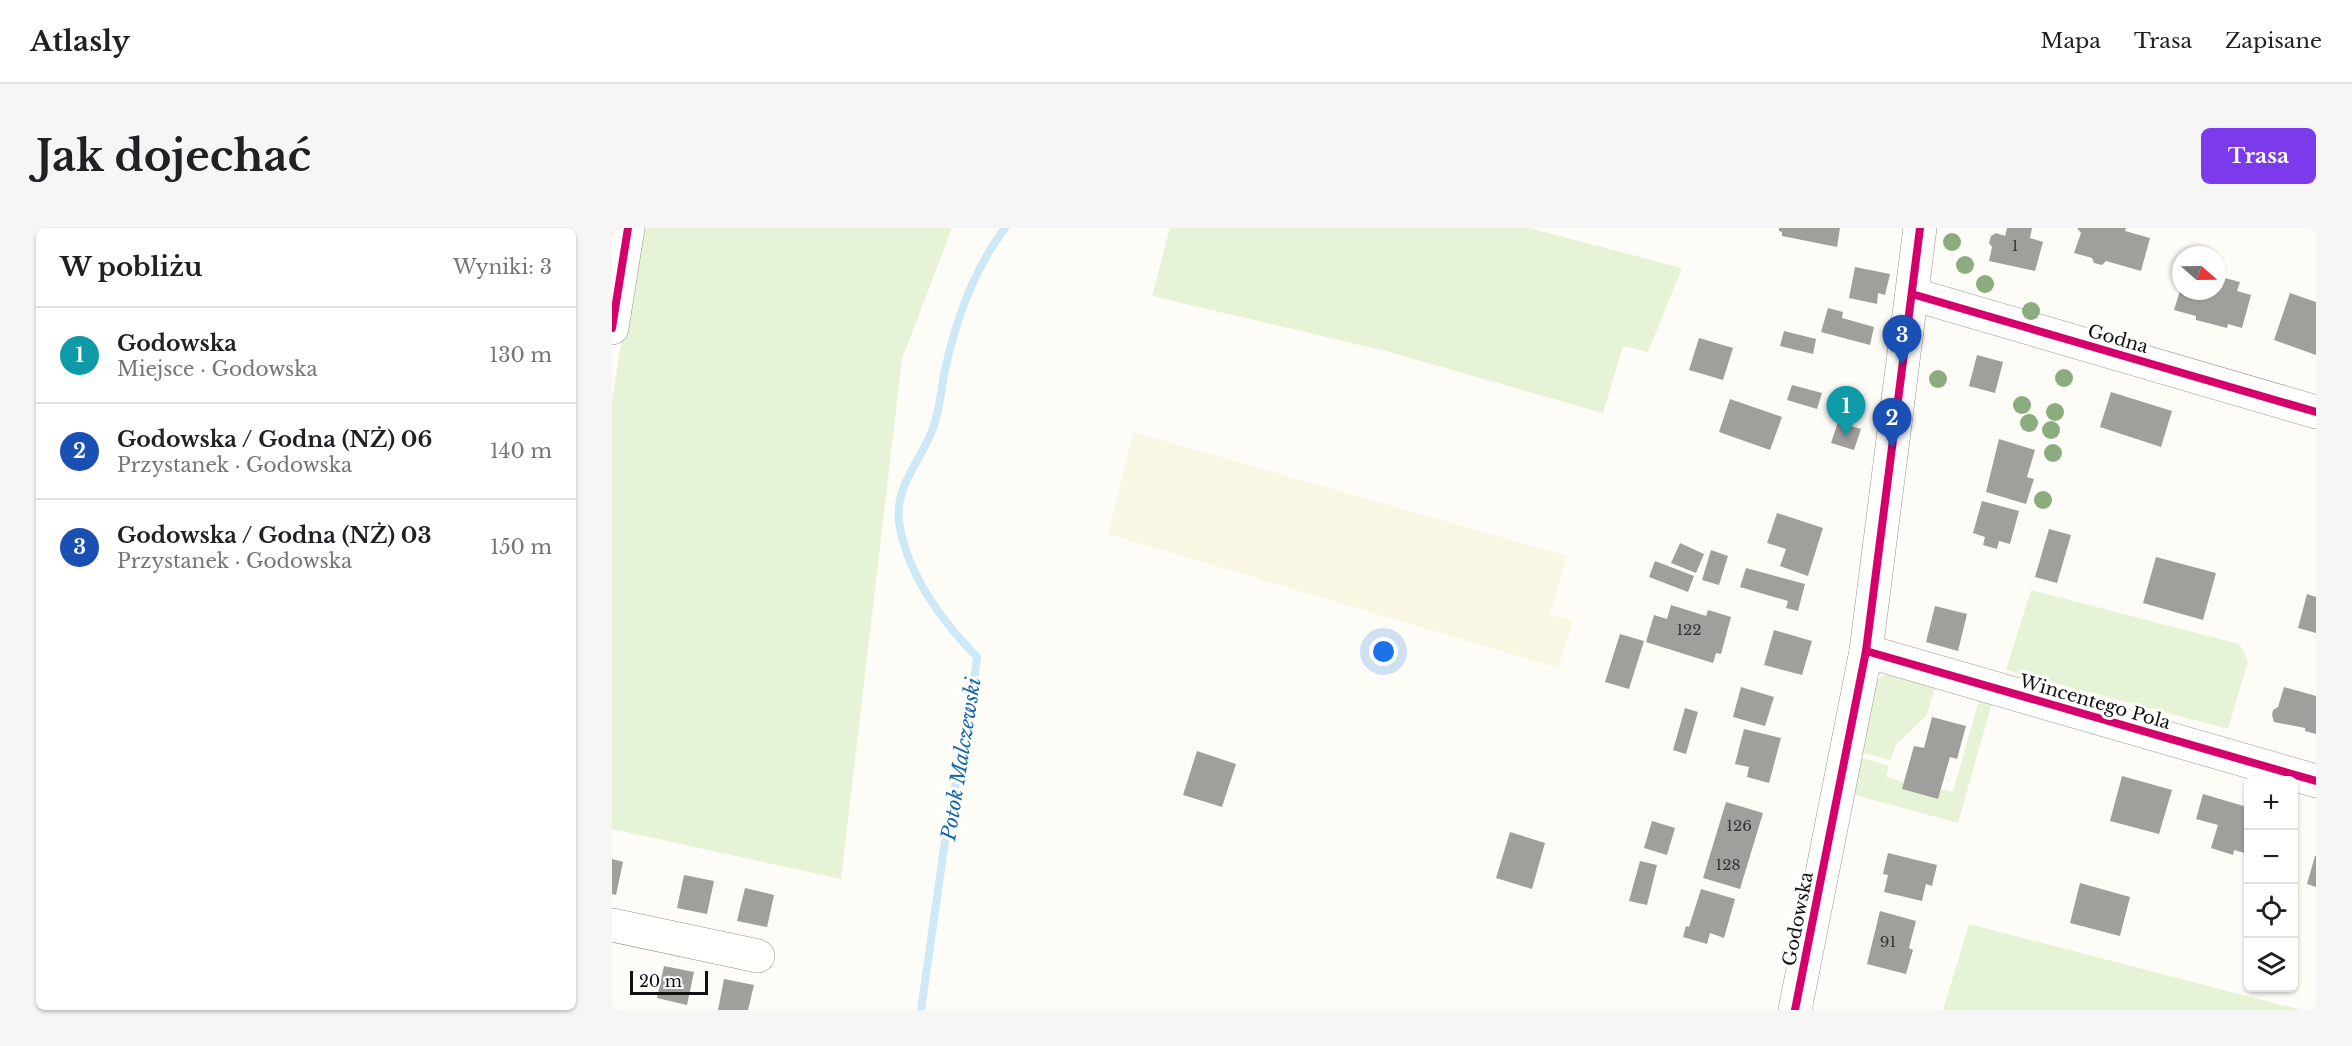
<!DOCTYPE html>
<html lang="pl">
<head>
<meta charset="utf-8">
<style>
	:root { --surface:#fff; --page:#f6f6f6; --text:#202124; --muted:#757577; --line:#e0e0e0; --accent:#7c3aed }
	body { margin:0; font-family:"Libre Baskerville",serif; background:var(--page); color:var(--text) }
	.controls { position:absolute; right:18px; bottom:18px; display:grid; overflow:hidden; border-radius:9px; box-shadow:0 2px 4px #0004 }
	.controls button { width:54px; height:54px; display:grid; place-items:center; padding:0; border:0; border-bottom:2px solid var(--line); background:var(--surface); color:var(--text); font:30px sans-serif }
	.compass { position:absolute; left:1560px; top:18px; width:54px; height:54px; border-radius:50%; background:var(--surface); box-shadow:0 2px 4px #0004; rotate:110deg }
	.scale { position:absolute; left:18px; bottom:15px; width:78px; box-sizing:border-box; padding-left:6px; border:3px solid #111; border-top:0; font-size:16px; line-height:21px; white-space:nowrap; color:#111; -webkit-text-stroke:4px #fff; paint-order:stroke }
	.you { position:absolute; left:772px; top:424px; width:21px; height:21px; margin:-15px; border:4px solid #fff; border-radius:50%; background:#1a73e8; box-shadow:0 0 0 9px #1a73e833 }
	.badge { display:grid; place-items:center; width:39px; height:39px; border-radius:50%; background:var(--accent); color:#fff; font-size:20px; font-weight:700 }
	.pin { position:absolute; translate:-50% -50px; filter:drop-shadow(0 2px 3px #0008) }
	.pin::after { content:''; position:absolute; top:32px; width:21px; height:18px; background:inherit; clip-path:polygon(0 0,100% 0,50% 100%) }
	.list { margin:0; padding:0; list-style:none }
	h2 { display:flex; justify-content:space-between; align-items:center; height:78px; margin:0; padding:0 24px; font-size:26px }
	h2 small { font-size:20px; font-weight:400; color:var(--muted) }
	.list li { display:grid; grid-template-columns:39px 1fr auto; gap:18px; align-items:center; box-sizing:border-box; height:96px; padding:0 24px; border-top:2px solid var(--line) }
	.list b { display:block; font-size:22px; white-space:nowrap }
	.list p { margin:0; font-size:20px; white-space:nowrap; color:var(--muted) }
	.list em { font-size:20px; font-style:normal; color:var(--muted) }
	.icon { flex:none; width:33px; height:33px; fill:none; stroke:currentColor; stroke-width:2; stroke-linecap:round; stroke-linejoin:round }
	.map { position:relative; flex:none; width:1704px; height:782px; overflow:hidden; border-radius:9px }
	header { display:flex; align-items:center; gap:36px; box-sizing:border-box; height:84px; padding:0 30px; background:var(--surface); border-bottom:2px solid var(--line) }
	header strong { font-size:28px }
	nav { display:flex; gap:33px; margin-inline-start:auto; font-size:21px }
	.intro { display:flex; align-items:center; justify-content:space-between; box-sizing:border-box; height:144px; padding:0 36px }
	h1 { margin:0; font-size:42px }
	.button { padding:15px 27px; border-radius:9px; background:var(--accent); color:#fff; font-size:21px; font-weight:700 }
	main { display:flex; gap:36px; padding:0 36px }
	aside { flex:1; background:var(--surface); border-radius:9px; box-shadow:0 2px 4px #0004 }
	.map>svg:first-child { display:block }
	.farmland { fill:#f9f7e4 }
	.green { fill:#e7f3d7 }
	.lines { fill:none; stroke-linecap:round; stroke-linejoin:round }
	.stream { stroke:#cde8f7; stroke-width:8 }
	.building { fill:#a19f9c }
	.minor-casing { stroke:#979795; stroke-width:34 }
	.minor { stroke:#fffffe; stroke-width:33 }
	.cycleway-casing { stroke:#fff; stroke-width:11 }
	.cycleway { stroke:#d6006c; stroke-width:8 }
	.tree { fill:#8cac80 }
	.labels { text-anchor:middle; stroke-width:6; stroke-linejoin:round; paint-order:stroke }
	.number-label { font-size:15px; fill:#353434 }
	.street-label { font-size:18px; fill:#111; stroke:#fff }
	.water-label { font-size:20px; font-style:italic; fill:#1768a6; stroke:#fff }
</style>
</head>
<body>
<header>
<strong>Atlasly</strong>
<nav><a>Mapa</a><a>Trasa</a><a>Zapisane</a></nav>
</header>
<div class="intro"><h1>Jak dojechać</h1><a class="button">Trasa</a></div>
<main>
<aside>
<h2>W pobliżu<small>Wyniki: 3</small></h2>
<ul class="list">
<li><span class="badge" style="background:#0f9aa8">1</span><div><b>Godowska</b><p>Miejsce · Godowska</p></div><em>130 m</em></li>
<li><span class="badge" style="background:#1a4fb4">2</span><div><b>Godowska / Godna (NŻ) 06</b><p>Przystanek · Godowska</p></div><em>140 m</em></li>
<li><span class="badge" style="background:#1a4fb4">3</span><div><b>Godowska / Godna (NŻ) 03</b><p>Przystanek · Godowska</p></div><em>150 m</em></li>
</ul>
</aside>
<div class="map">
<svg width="1704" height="782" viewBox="0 0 1704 782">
	<rect width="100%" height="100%" fill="#fdfcf7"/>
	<!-- farmland -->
	<polygon class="farmland" points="521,204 955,328 938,387 961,393 946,440 496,306"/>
	<!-- green -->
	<g class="green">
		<polygon points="27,0 340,0 290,131 229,651 0,601 0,173"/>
		<polygon points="558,0 917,0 1070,40 1036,124 1011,118 991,185 774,123 540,68"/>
		<polygon points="1419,362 1627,416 1636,433 1616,501 1394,442"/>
		<polygon points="1286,445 1323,459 1315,487 1283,518 1279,532 1246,524 1260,458 1270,448"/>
		<polygon points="1367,472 1380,475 1346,595 1243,567 1240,555 1245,528 1277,538 1274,549 1292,554 1290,561 1326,571 1329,561 1341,564"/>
		<polygon points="1357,696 1689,782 1331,782"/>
	</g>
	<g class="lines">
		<!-- stream -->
		<path class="stream" d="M309,782L333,613L360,470L365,429C329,392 294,346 287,293C283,256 310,232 321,200C328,182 329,161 333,142C344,91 362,41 393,0"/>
	</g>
	<!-- building -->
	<g class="building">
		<polygon points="1167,0 1228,0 1225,19 1170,8 1170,4 1167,3"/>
		<polygon points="1395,0 1420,0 1418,10 1431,14 1423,43 1377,33 1380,19 1377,15 1379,8 1384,5 1393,8"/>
		<polygon points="1465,0 1514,0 1513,3 1538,10 1529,43 1494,33 1490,37 1482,35 1480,30 1462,25 1469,5"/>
		<polygon points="1243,39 1278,46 1273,67 1266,65 1265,76 1237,70"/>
		<polygon points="1605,48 1628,54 1625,63 1639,67 1630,100 1616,96 1615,100 1584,92 1584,88 1562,82 1568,63 1605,63"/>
		<polygon points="1678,65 1704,74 1704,127 1662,112"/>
		<polygon points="1216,80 1231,84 1230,90 1262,99 1258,117 1209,104"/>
		<polygon points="1172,103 1204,111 1201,126 1168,118"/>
		<polygon points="1087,110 1121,120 1111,152 1077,142"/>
		<polygon points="1365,127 1391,134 1383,165 1357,158"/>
		<polygon points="1180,157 1210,165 1205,181 1175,172"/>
		<polygon points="1499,164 1560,183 1549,219 1488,199"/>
		<polygon points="1118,171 1170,189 1158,222 1107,204"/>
		<polygon points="1226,194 1249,201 1242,222 1219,215"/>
		<polygon points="1387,211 1423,222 1415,249 1422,251 1414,276 1374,264"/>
		<polygon points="1370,273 1407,283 1398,316 1387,313 1385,321 1371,317 1373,309 1361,305"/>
		<polygon points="1165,285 1211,300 1196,348 1168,338 1174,321 1155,315"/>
		<polygon points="1437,301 1459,307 1445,355 1423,349"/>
		<polygon points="1068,315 1092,326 1084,345 1059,335"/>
		<polygon points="1099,322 1116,328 1107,357 1090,352"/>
		<polygon points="1544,329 1604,345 1591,392 1531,375"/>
		<polygon points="1043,333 1082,348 1076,364 1037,349"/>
		<polygon points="1134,340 1193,356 1186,383 1174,380 1176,373 1128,359"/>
		<polygon points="1695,366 1704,369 1704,405 1686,400"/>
		<polygon points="1059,377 1094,388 1096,382 1119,389 1109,426 1104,425 1101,435 1034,414 1042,387 1055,391"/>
		<polygon points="1323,378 1355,386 1346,423 1314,414"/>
		<polygon points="1162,402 1200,413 1190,447 1152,437"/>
		<polygon points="1008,406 1032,413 1017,461 993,454"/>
		<polygon points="1129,459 1162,469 1153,498 1121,489"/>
		<polygon points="1672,459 1704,468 1704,506 1693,503 1693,500 1662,494 1660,487 1661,482 1666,479"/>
		<polygon points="1073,480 1086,484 1074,526 1061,522"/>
		<polygon points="1320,489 1354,498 1345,531 1338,529 1326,571 1290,561 1302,518 1312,520"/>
		<polygon points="1132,501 1169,510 1157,555 1135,549 1137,539 1123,536"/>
		<polygon points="585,523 624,536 610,579 571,567"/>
		<polygon points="1510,548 1560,562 1547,606 1498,593"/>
		<polygon points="1591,566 1635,579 1633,584 1636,585 1636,626 1622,622 1621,627 1599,620 1606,597 1584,591"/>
		<polygon points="1114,574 1151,585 1128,661 1091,650"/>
		<polygon points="1040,593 1063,600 1055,627 1032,620"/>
		<polygon points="898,604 933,615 920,661 884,650"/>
		<polygon points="1276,625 1325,637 1320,658 1314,656 1310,673 1272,664 1276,647 1271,646"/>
		<polygon points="1703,628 1704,628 1704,659 1695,656"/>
		<polygon points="0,631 11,634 4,667 0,666"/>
		<polygon points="1028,633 1045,637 1035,677 1017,673"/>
		<polygon points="72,647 102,653 95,686 65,680"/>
		<polygon points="1468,655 1518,669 1508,708 1458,695"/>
		<polygon points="133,660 162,667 155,699 125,693"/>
		<polygon points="1089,661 1123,671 1112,710 1098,705 1095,716 1071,709 1074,698 1077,699"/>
		<polygon points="1268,683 1304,693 1297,720 1301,722 1294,746 1255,736"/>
		<polygon points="52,738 82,744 75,777 45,770"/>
		<polygon points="112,751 142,757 136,782 106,782"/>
	</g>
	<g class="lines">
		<!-- minor casing -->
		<g class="minor-casing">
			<g id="minor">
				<polyline points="1300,66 1704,184"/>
				<polyline points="0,100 16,0"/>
				<polyline points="1254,423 1704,553"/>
				<polyline points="0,697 146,728"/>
				<polyline points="1183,782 1254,423 1308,0"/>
			</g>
		</g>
		<!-- minor -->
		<use href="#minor" class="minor"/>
		<!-- cycleway casing -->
		<g class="cycleway-casing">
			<g id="cycleway">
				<polyline points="1300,66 1704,184"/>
				<polyline points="0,100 16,0"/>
				<polyline points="1254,423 1704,553"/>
				<polyline points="1183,782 1254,423 1308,0"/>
			</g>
		</g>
		<!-- cycleway -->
		<use href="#cycleway" class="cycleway"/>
	</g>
	<!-- trees -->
	<g class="tree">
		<circle cx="1340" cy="14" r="9"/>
		<circle cx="1353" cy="37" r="9"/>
		<circle cx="1373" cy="56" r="9"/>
		<circle cx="1419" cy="83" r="9"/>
		<circle cx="1452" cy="150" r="9"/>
		<circle cx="1326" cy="151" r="9"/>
		<circle cx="1410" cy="177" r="9"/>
		<circle cx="1443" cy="184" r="9"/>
		<circle cx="1417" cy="195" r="9"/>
		<circle cx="1439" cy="202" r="9"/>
		<circle cx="1441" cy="225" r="9"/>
		<circle cx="1431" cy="272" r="9"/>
	</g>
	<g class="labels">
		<!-- number labels -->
		<g class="number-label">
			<text x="1403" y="23">1</text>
			<text x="1077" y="407">122</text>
			<text x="1127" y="603">126</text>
			<text x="1116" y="642">128</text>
			<text x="1276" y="719">91</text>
		</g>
		<!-- street labels -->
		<g class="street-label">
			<text transform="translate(1506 111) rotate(16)" y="6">Godna</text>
			<text transform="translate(1483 474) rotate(16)" y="6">Wincentego Pola</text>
			<text transform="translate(1186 691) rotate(-79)" y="6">Godowska</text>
		</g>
		<!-- water labels -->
		<g class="water-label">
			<text transform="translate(349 531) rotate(-81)" y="7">Potok Malczewski</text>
		</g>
	</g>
</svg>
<div class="controls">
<button>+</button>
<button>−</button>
<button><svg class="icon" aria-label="locate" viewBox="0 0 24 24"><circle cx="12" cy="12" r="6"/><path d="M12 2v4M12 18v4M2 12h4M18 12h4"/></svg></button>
<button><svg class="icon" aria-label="layers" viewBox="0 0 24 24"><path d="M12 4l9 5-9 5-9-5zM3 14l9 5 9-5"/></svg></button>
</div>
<svg class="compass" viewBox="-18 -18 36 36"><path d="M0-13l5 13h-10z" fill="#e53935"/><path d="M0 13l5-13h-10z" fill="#757577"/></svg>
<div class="scale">20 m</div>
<div class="you"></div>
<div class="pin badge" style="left:1234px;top:208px;background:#0f9aa8">1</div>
<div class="pin badge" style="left:1280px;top:220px;background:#1a4fb4">2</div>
<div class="pin badge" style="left:1290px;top:137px;background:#1a4fb4">3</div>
</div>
</main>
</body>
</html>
